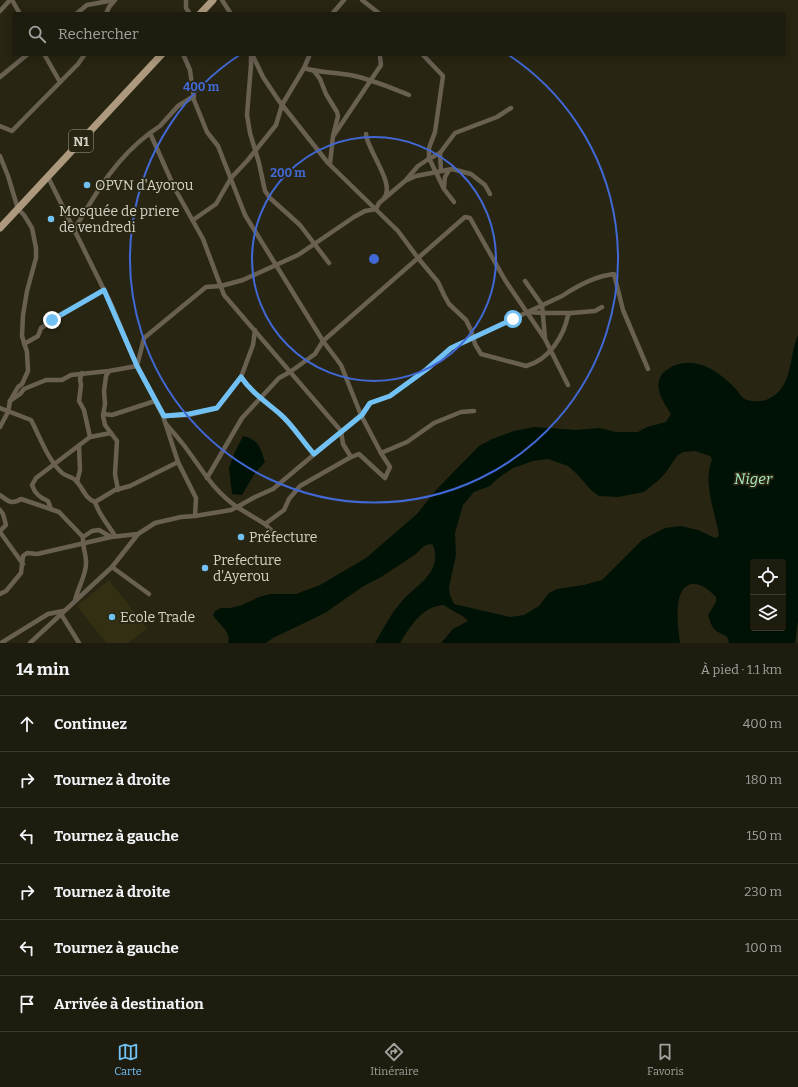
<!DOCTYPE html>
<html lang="fr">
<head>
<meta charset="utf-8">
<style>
	:root { --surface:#1e1c0e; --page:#2b291c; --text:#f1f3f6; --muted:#a1a19e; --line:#3c3a2e; --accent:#72c1f5 }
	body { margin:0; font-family:Bitter,serif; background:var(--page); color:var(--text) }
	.controls { position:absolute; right:12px; bottom:12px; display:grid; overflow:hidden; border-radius:4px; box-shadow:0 2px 10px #0003 }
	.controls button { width:36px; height:36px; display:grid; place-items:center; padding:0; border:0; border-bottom:1px solid var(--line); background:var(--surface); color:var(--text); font:20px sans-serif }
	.stop { position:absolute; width:12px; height:12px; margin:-9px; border:3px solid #72c1f5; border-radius:50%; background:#fff }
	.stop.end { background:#72c1f5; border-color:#fff; box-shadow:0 1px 4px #0008 }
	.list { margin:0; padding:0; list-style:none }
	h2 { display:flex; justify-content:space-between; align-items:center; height:52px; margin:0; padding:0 16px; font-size:17px }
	h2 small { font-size:13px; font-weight:400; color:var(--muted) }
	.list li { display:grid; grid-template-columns:26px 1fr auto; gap:12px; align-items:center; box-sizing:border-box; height:56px; padding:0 16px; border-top:1px solid var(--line) }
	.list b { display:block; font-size:15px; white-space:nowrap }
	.list em { font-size:13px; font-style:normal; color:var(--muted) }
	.icon { flex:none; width:22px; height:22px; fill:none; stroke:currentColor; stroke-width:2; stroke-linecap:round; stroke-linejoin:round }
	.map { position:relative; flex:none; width:798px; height:643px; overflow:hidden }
	.search { position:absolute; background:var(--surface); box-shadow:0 2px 10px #0003; left:12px; right:12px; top:12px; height:44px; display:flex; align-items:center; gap:10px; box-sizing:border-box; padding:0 14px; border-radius:4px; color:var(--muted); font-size:15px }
	.sheet { height:388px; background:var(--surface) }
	nav { display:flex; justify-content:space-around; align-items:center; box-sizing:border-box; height:56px; border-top:1px solid var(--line); background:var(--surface); font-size:11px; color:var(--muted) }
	nav a { display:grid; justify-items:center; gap:2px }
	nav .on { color:var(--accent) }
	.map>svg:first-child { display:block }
	.built { fill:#322f13 }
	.water { fill:#001206; fill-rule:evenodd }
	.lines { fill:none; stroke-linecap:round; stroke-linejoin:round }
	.minor { stroke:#696052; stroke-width:4.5 }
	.primary { stroke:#ad997d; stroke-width:7 }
	.route { stroke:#72c1f5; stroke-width:5 }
	.ring { fill:none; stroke:#4168d4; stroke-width:2 }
	.poi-dot { fill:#72c1f5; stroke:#282612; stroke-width:1.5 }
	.labels { text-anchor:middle; stroke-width:3.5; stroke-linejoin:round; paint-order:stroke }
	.shield { fill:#282612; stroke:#a09e8f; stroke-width:1 }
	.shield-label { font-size:13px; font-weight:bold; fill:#d3d2c5 }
	.poi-label { font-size:14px; fill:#d3d2c5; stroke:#282612; text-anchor:start }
	.water-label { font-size:15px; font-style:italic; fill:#a9eac3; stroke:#282612 }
	.centre { fill:#4168d4; stroke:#282612; stroke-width:2 }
	.ring-label { font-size:12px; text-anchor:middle; font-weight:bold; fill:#4168d4; stroke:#282612; stroke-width:3.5; stroke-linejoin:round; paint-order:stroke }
</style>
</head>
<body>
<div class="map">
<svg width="798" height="643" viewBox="0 0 798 643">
	<rect width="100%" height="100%" fill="#282612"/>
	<!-- built -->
	<polygon class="built" points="109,580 147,628 128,643 106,643 77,606"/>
	<!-- water -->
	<g class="water">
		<path d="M798,335V620L795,643H729C727,634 725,636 718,632C712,629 710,621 708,615L716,602V597C709,590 702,583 692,584C672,587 678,628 680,643H441L453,629L468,621C465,616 450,610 444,605C422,606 410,627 400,643H375C382,631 389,617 398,606C412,586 444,575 433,545L430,544L424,546L416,554L381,577L362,587L325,613L273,638L266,643H228C232,632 219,625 213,615L215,611L221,608H231L242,605L259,597L270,594H296L320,585L366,558L417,514L437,489L479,446L492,439L514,431L535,427L576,430L599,428L616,432H638L647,427L666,422L671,414C665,405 656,392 659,381C660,374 667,369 673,366C697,356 718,371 735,388C738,391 741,397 745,399C750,402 760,402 766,400C794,389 788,358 798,335ZM695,451L710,456L712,459C711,464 709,468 709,472C706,489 716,517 719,535L718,537L715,538L698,530L681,526L665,528L642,540L602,580L584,585L557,589L549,593L539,606L524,615L510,617L454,604L450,595L449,587L456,555L455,533L463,505L474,492L490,486L497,479L513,468L533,461L548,459L568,466L578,475L591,490L599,496L618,497L644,492L660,479L667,471L677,456L683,452ZM753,562H783V628H753Z"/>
		<path d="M243,436C259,439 261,449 265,462L255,473L242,495L232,494L229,468L235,452Z"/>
	</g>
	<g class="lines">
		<!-- minor -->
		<g class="minor">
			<polyline points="12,0 20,14"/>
			<polyline points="186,0 186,8 190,14"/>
			<polyline points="222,0 231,14"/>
			<polyline points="362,0 380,14"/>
			<polyline points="0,11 10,0"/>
			<polyline points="76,14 87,5 114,0"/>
			<polyline points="106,14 109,7 115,0"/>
			<polyline points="332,14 344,0"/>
			<polyline points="44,54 60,82"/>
			<polyline points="183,54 190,70 194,100 207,132 218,146 245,215 323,341 341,365 361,415 381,453"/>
			<polyline points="251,54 251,65 247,115 250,133 259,163 265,191 270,198 300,225 329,263"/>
			<path d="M252,54L263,77L279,101L328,163L398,231L418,258L438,282L444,295L449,304L466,320L471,330L475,344L481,354L526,366C549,360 564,336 568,315L571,313L595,311L602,307"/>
			<polyline points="422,54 443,76 435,132 429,148 429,158 444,189 454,202"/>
			<path d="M304,68C319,73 335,72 350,75C371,79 389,87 409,95"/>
			<polyline points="314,71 320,79 326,94 337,112 338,116 333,136 330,164"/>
			<polyline points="0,77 28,54"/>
			<polyline points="194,96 178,106 160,126 150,133 175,189 203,239 224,295 341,431 343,444 351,457"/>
			<polyline points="0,126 12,131 78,64 85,54"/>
			<path d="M366,134C367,150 396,184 384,198"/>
			<polyline points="334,135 381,65 380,57"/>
			<polyline points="440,153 441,171"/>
			<polyline points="0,156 8,176 18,209 24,215 32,228 36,248 36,258 27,291 23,315 22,336 27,352 28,371 22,384 18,387 10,401 8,412 0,427"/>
			<polyline points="48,177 112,306 137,366 163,416 178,462 196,498 195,516"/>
			<polyline points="407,180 416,176 452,169 471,174 485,185 490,194"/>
			<polyline points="444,187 445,177 449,170"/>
			<polyline points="193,220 216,204 231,178 247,161 276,125 282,105 304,68 310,54"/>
			<path d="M74,230C96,193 115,159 150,133"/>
			<polyline points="525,281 542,305 545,338"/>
			<polyline points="528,312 543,313 571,313"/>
			<polyline points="24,344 38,336 41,328 64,313 104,290"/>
			<polyline points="109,371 106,376 104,391 105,404 103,416 105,425 117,441 115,474 118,490"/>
			<polyline points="82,373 80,379 81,385 79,401 84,410 90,437"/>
			<path d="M241,377C252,393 265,401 280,414C292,424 303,442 314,454"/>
			<polyline points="10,401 20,394 24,389 46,380 62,380 71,375 109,371 137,366 144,338 206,287 221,286 243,280 298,255 354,217 365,211 376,209 379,203 405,181 418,166 427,160 440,153 455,133 497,117 511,108"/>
			<path d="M0,408L31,420C40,437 47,458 61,472C66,477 71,476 74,479C83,486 83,497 95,502"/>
			<polyline points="103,414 112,415 155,401"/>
			<polyline points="163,416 189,415 217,408 241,377 253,345 255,330"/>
			<path d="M166,424C173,432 180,440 186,448C203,471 213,490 237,507L255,497L273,489L361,415L370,403L390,396L427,369L451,348L562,296C577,286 596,276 614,274L623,310L648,369"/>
			<polyline points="207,478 242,418 279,378 290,372 315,354 323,341 465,217 470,218 505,280 545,339 568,385"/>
			<polyline points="77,482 80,470 79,446"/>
			<path d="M0,495C8,501 11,505 21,499L59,512L83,537"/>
			<path d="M51,509L48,501C40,498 35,494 32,485L36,478L90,437L111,433"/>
			<polyline points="0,510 3,514 6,525 0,531"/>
			<polyline points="265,524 284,510 289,499 300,486 351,457 359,454 385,478 390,467 381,453 407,442 434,423 461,412 474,411"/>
			<polyline points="0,532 23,564"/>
			<path d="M115,536C108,524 99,515 95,502L115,490L130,486L178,462"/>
			<polyline points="112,567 149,594"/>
			<polyline points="0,594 6,591 21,573 23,556 27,553 37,554 111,537"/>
			<path d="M75,601C77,589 87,574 86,562C86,553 82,546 83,537L92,531L99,530L111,537L138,534L155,523L181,517L195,516L231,510L237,507L265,524L274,533"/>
			<polyline points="61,614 79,643"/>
			<polyline points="1,643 48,614 63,611"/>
			<polyline points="30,643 112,567 138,534"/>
		</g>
		<!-- primary -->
		<g class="primary">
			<polyline points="200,14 213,0"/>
			<polyline points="0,228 162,54"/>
		</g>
	</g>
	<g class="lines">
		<!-- route -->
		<path class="route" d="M52,320L104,290L137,366L164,416L189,414L217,408L241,377C252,393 265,401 280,414C292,424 303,442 314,454L362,415L370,403L390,396L427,369L451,348L513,319"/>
	</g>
	<!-- distance rings -->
	<g class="ring">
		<circle cx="374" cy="259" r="122"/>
		<path d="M507 54A244 244 0 1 1 241 54"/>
	</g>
	<!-- markers -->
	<g class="poi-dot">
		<circle cx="87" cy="185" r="4"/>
		<circle cx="51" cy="219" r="4"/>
		<circle cx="241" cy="537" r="4"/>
		<circle cx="205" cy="568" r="4"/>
		<circle cx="112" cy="617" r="4"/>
	</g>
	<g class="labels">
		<!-- shield labels -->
		<rect class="shield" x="69" y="130" width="24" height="22" rx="3"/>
		<g class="shield-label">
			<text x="81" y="146">N1</text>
		</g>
		<!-- poi labels -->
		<g class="poi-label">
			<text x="95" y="190">OPVN d'Ayorou</text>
			<text x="59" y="216">Mosquée de priere<tspan x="59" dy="16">de vendredi</tspan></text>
			<text x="249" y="542">Préfecture</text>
			<text x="213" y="565">Prefecture<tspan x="213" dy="16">d'Ayerou</tspan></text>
			<text x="120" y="622">Ecole Trade</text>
		</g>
		<!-- water labels -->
		<g class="water-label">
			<text x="753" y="484">Niger</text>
		</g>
	</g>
	<circle cx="374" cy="259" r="6" class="centre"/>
	<g class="ring-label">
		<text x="201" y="91">400 m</text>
		<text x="288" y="177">200 m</text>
	</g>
</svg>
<div class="controls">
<button><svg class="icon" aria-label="locate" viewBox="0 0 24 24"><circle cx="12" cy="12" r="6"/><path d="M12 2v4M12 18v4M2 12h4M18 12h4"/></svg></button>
<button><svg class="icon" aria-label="layers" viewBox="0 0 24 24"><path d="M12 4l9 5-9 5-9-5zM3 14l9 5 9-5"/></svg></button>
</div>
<div class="stop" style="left:513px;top:319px"></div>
<div class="stop end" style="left:52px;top:320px"></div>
<div class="search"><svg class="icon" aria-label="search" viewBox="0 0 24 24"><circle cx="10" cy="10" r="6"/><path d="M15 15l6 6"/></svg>Rechercher</div>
</div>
<section class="sheet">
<h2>14 min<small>À pied · 1.1 km</small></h2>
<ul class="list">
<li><svg class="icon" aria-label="ahead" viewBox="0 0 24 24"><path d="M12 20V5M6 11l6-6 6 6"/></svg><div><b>Continuez</b></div><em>400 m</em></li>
<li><svg class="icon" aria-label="right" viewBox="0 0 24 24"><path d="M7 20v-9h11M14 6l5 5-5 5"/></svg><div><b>Tournez à droite</b></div><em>180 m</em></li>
<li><svg class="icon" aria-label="left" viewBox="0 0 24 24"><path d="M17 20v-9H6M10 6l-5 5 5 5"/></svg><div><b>Tournez à gauche</b></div><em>150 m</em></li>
<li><svg class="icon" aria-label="right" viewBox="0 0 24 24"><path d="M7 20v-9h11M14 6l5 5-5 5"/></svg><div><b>Tournez à droite</b></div><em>230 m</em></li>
<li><svg class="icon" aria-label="left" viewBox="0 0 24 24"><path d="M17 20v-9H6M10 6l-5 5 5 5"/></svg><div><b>Tournez à gauche</b></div><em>100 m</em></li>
<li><svg class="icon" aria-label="arrive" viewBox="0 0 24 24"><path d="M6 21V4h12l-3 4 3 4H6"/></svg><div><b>Arrivée à destination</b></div></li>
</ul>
</section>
<nav>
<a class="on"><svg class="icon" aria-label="map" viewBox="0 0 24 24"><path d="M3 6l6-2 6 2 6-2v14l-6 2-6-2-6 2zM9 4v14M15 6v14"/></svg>Carte</a>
<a><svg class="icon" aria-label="directions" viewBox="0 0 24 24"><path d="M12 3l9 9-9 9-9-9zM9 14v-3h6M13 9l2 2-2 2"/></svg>Itinéraire</a>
<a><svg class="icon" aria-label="saved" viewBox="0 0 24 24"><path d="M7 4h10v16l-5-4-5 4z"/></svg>Favoris</a>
</nav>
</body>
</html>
